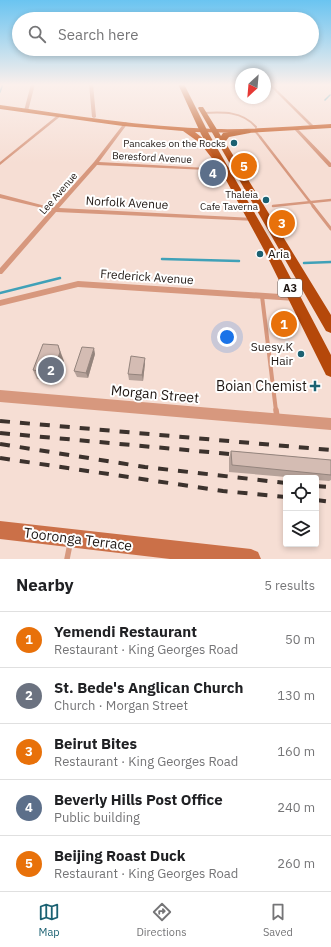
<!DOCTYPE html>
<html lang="en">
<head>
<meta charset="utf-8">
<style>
	:root { --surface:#fff; --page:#f2f2f2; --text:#202124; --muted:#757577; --line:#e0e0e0; --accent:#1b6172 }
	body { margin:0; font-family:"IBM Plex Sans",sans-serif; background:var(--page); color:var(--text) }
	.controls { position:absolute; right:12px; bottom:12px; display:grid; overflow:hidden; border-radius:4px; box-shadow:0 2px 6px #0003 }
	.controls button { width:36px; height:36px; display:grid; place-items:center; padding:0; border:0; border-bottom:1px solid var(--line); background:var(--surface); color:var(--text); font:20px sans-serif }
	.compass { position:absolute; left:235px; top:68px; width:36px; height:36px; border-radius:50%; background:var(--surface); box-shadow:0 2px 6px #0003; rotate:206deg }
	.you { position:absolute; left:227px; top:337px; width:14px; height:14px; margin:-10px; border:3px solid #fff; border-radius:50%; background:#1a73e8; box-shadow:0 0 0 6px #1a73e833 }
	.badge { display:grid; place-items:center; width:26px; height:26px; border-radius:50%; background:var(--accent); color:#fff; font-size:13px; font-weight:700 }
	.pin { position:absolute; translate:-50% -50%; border:2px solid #fff; box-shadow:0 1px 4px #0006 }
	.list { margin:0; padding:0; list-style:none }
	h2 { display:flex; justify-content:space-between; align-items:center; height:52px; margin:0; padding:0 16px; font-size:17px }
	h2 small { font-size:13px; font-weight:400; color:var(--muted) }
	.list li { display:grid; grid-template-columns:26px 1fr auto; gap:12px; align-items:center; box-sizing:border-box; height:56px; padding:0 16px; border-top:1px solid var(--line) }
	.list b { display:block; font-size:15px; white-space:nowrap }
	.list p { margin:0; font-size:13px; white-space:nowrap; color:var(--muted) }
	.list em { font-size:13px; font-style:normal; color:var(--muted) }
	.icon { flex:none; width:22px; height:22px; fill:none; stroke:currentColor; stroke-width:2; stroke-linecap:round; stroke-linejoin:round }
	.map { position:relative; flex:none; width:331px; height:559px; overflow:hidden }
	.search { position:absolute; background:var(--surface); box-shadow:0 2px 6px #0003; left:12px; right:12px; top:12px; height:44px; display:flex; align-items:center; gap:10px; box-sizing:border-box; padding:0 14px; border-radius:22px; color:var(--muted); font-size:15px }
	.sheet { height:332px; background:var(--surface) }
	nav { display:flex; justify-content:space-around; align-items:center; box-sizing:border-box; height:56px; border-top:1px solid var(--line); background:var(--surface); font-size:11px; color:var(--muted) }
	nav a { display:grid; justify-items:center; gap:2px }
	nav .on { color:var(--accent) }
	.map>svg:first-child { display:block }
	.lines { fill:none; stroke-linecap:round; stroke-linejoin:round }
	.stream-far1 { stroke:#40a1b8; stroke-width:1.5 }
	.stream { stroke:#40a1b8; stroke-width:2.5 }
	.service-far4 { stroke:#d7987e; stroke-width:2 }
	.service-far3 { stroke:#d7987e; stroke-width:2.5 }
	.service-far2 { stroke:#d7987e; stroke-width:3 }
	.service-far1 { stroke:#d7987e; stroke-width:4 }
	.service { stroke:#d7987e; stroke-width:5.5 }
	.minor { fill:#d7987e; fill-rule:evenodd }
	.tertiary { fill:#d7987e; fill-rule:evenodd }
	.secondary { fill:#cb7048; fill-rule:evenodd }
	.primary { fill:#c14f13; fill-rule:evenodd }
	.trunk { fill:#b5480a; fill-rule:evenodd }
	.rail { stroke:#3c322d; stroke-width:4; stroke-dasharray:10 10; stroke-linecap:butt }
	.wall { fill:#b6a29a }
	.shaded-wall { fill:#94847d }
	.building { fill:#d4bcb3; stroke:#94847d }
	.poi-dot { fill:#1b6172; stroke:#fff; stroke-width:1.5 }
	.labels { text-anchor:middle; stroke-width:4; stroke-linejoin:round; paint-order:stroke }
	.far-poi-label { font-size:10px; fill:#1f1713; stroke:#fff; text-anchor:end }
	.far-street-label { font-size:10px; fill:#1f1713; stroke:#fff }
	.shield { fill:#fff; stroke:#625d5a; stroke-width:1 }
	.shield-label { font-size:11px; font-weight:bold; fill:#1f1713 }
	.street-label { font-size:12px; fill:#1f1713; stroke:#fff }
	.poi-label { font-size:12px; fill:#1f1713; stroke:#fff; text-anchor:start }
	.near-poi-label { font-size:14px; fill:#1f1713; stroke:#fff; text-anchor:end }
	.near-street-label { font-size:14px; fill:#1f1713; stroke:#fff }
</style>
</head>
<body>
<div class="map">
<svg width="331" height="559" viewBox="0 0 331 559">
	<rect width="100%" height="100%" fill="#f6ded4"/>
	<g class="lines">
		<!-- stream-far1 -->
		<g class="stream-far1">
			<polyline points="0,92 3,84"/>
			<polyline points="325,100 330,95"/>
		</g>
		<!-- stream -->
		<g class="stream">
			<polyline points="162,259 239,261"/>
			<polyline points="304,263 331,262"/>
			<polyline points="0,293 60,278"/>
		</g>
		<!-- service-far4 -->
		<g class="service-far4">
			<path d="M204,113C223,112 242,111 256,127"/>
			<polyline points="255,131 261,138"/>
		</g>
		<!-- service-far3 -->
		<g class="service-far3">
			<polyline points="260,137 314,207"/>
			<polyline points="273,206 331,200"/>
		</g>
		<!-- service-far2 -->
		<polyline class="service-far2" points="313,206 331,229"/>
		<!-- service-far1 -->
		<polyline class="service-far1" points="262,296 276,411"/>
		<!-- service -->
		<g class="service">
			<polyline points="276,410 277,417"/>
			<polyline points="67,559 70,544"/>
		</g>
		<!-- minor -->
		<g class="minor">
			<polygon points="31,84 35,84 28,111 26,112 24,111"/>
			<polygon points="89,84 93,84 96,117 94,118 92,117"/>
			<polygon points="268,84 271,84 314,126 314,128 312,128"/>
			<polygon points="59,114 62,115 0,165 0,162"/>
			<polygon points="125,122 128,123 99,162 207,168 209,169 207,170 97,165 59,208 254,218 257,220 256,221 56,212 2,274 0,274 0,268 51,210 0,198 0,194 53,208 94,162"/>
			<polygon points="294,127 296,127 331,163 331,167 329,167 294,129"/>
			<polygon points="78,281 295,295 298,296 299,298 298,300 295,301 78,287 0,306 0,300"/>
		</g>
		<!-- tertiary -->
		<polygon class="tertiary" points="0,390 331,418 331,430 0,402"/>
		<!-- secondary -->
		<polygon class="secondary" points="0,521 251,549 258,552 261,559 170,559 0,539"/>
		<!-- primary -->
		<path class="primary" d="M0,105C71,115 143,127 215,129C254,130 292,126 331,124V128L247,133L195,132L205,140L228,167L229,169L225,172L222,171L200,143L183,131L123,126L0,109Z"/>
		<!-- trunk -->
		<g class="trunk">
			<polygon points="178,84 184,84 209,134 276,250 331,355 331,377 326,375 264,250 201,134"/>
			<polygon points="199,107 203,107 221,136 223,133 247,129 251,131 250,133 229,137 225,142 331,315 331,333 326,331 198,108"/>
		</g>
		<!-- rail -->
		<g class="rail">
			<polyline points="0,421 331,450"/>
			<polyline points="0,433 241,455"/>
			<polyline points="0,444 145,467 286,483"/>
			<polyline points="0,458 223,491 286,497"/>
			<polyline points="316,486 331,487"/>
			<polyline points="316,500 331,502"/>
		</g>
	</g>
	<!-- wall -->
	<g class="wall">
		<polygon points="95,354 88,378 77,377 74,371"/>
		<polygon points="64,361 57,381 37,379 33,370"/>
		<polygon points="145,363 143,381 129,380 128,374"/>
		<polygon points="231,451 331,460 331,480 329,481 316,480 316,478 298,478 229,472 229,458"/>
	</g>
	<!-- shaded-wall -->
	<g class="shaded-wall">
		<polygon points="58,345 64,361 57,381 53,373"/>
		<polygon points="94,348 95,354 88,378 86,373"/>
		<polygon points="145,358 145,363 143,381 142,375"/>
	</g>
	<!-- building -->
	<g class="building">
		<polygon points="43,344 58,345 60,352 53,373 33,370"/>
		<polygon points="82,347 94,348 86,373 74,371"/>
		<polygon points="131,356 145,358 142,375 128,374"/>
		<polygon points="231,451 331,460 331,475 232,465"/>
	</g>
	<!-- sky -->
	<linearGradient id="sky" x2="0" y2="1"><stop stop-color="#6ac4f1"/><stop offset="0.52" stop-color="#fbf0ec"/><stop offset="1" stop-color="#fbf0ec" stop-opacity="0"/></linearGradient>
	<rect width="331" height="163" fill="url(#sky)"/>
	<!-- markers -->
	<g class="poi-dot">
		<circle cx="234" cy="143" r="4"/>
		<circle cx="266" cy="200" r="4"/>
		<circle cx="260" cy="254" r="4"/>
		<circle cx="301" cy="354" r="4"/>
		<path d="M313 380h4v4h4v4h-4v4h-4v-4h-4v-4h4z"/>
	</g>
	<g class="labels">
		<!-- far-poi labels -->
		<g class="far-poi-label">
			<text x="226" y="147">Pancakes on the Rocks</text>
			<text x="258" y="198">Thaleia<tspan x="258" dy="12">Cafe Taverna</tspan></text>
		</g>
		<!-- far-street labels -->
		<g class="far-street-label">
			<text transform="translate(152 157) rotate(3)" y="4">Beresford Avenue</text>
			<text transform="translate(58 193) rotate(-49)" y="4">Lee Avenue</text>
		</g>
		<!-- shield labels -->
		<rect class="shield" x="278" y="279" width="24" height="18" rx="3"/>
		<g class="shield-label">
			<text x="290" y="292">A3</text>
		</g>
		<!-- street labels -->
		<g class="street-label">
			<text transform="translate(127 203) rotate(3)" y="4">Norfolk Avenue</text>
			<text transform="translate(147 277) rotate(4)" y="4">Frederick Avenue</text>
		</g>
		<!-- poi labels -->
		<g class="poi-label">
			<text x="268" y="258">Aria</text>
			<text x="293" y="351" text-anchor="end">Suesy.K<tspan x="293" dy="14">Hair</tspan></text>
		</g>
		<!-- near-poi labels -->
		<g class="near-poi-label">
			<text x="307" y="391">Boian Chemist</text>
		</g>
		<!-- near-street labels -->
		<g class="near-street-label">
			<text transform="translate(155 394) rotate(5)" y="5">Morgan Street</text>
			<text transform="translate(78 539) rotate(7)" y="5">Tooronga Terrace</text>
		</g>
	</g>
</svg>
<div class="controls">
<button><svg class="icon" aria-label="locate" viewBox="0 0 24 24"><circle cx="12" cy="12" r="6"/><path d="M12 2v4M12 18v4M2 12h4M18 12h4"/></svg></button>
<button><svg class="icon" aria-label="layers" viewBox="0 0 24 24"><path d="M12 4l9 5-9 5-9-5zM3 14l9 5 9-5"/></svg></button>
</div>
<svg class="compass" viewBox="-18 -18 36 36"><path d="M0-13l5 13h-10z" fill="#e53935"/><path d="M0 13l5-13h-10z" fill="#757577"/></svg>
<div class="you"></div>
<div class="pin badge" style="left:284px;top:324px;background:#e8710a">1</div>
<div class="pin badge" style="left:51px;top:370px;background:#6b7280">2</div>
<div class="pin badge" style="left:282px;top:223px;background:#e8710a">3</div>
<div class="pin badge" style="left:213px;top:173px;background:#5c6f8a">4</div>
<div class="pin badge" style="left:244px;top:166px;background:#e8710a">5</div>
<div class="search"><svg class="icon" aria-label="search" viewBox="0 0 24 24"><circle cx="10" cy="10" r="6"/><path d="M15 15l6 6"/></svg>Search here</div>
</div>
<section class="sheet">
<h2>Nearby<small>5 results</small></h2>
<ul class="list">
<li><span class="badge" style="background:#e8710a">1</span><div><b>Yemendi Restaurant</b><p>Restaurant · King Georges Road</p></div><em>50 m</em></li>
<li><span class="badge" style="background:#6b7280">2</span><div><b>St. Bede's Anglican Church</b><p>Church · Morgan Street</p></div><em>130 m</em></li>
<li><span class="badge" style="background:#e8710a">3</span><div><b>Beirut Bites</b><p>Restaurant · King Georges Road</p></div><em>160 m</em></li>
<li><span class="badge" style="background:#5c6f8a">4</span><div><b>Beverly Hills Post Office</b><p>Public building</p></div><em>240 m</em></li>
<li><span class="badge" style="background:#e8710a">5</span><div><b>Beijing Roast Duck</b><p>Restaurant · King Georges Road</p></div><em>260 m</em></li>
</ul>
</section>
<nav>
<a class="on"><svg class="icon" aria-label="map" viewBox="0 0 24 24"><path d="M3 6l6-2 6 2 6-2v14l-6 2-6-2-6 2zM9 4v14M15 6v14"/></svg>Map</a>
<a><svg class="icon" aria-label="directions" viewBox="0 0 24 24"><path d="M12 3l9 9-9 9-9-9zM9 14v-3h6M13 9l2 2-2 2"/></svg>Directions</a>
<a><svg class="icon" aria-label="saved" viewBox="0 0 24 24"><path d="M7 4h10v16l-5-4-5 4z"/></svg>Saved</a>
</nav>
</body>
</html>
